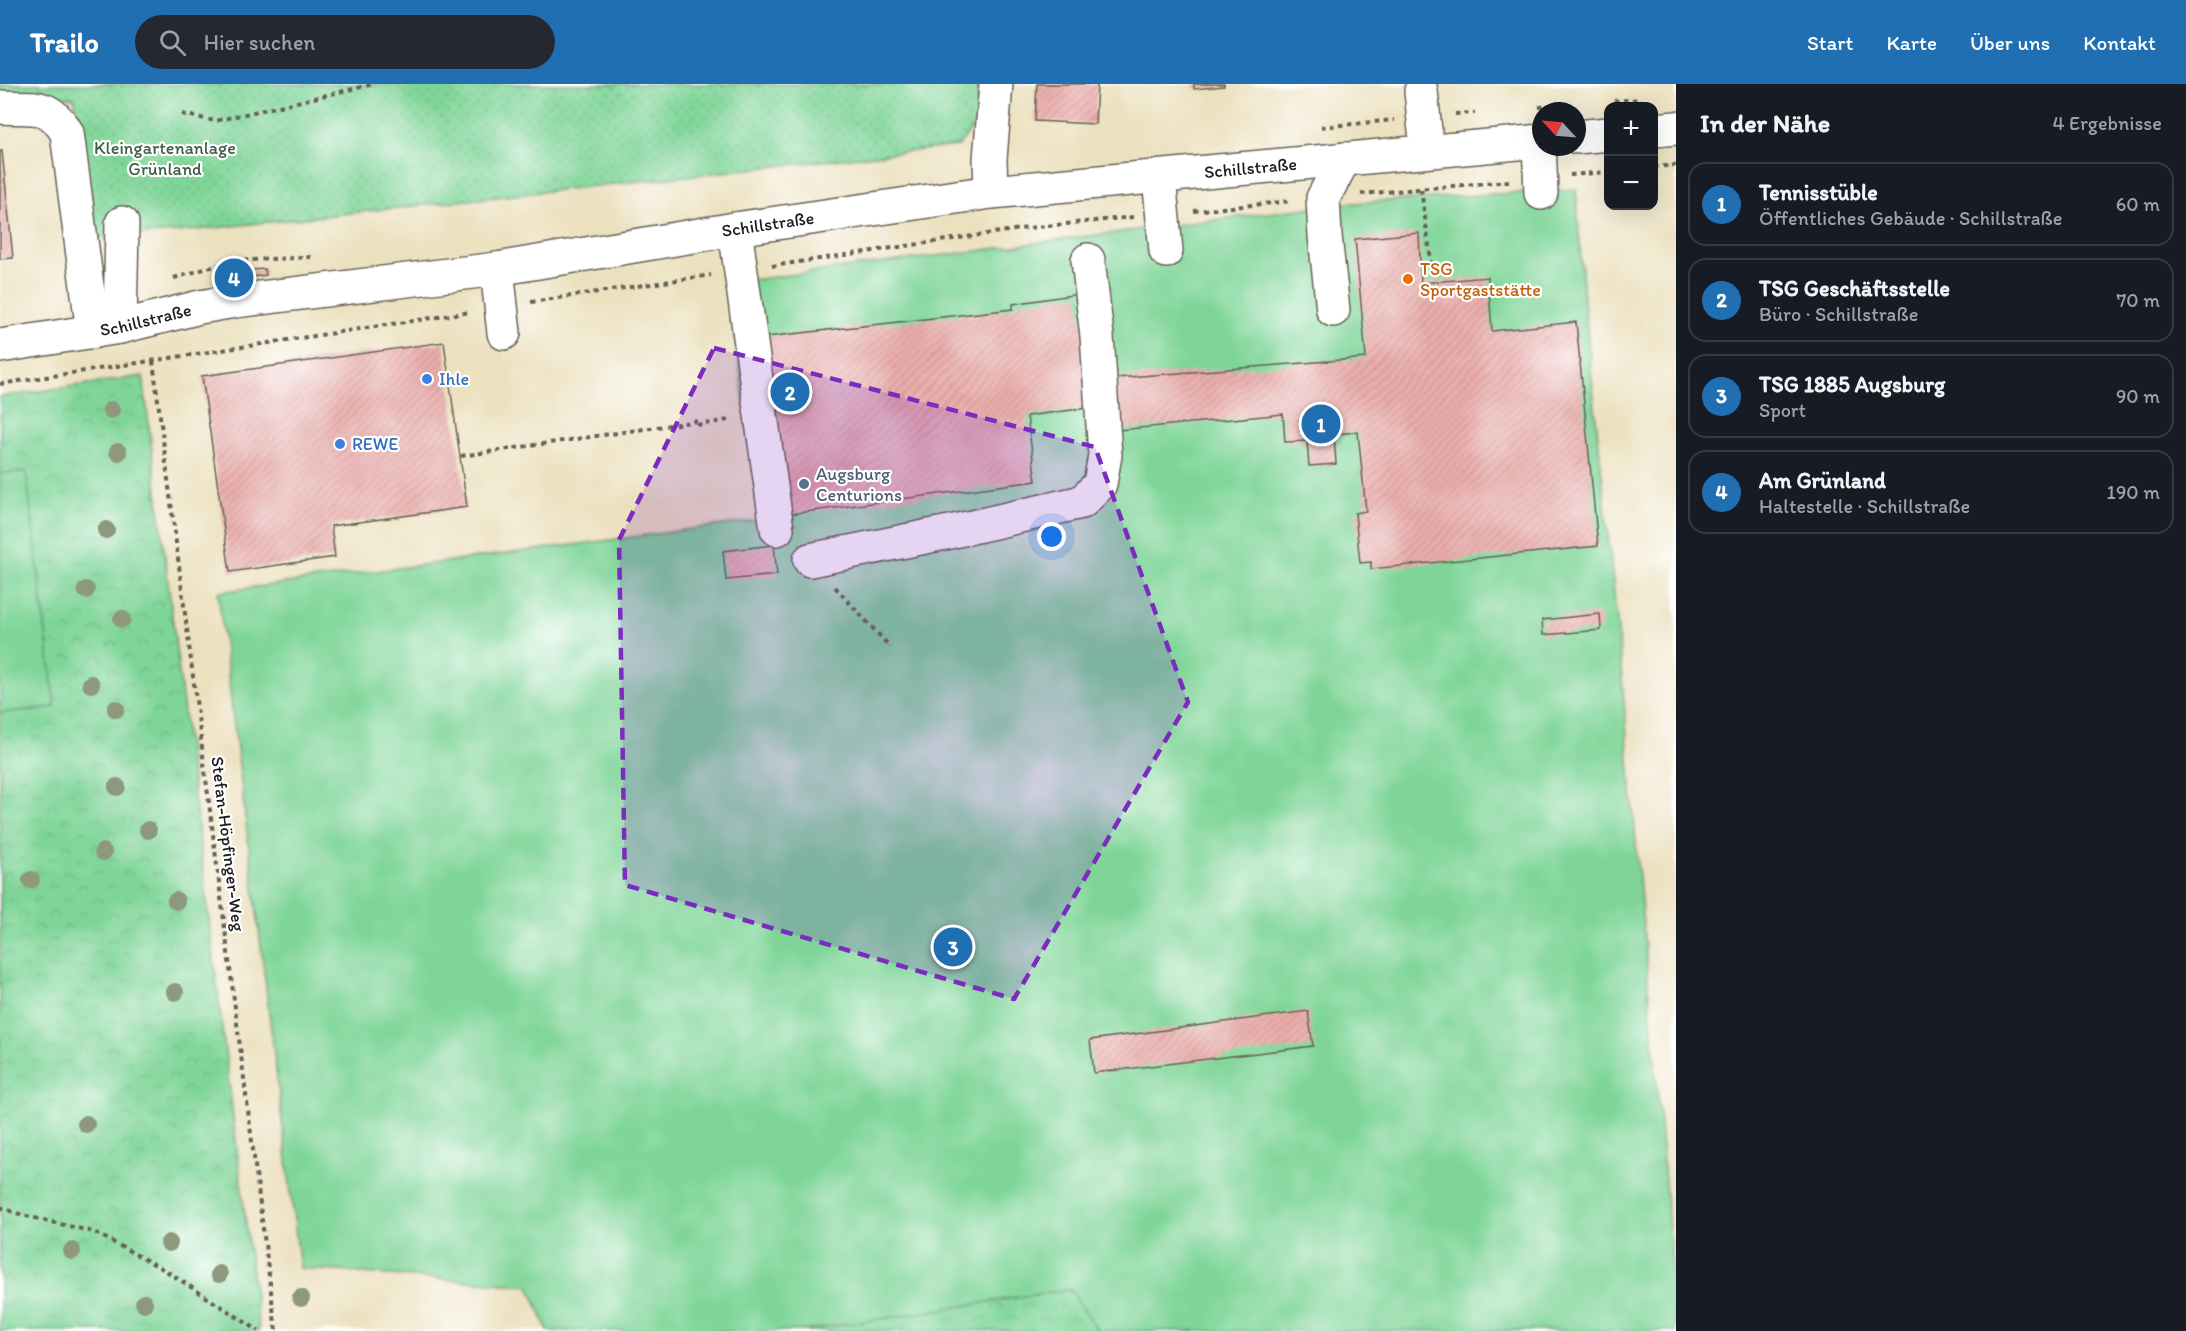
<!DOCTYPE html>
<html lang="de">
<head>
<meta charset="utf-8">
<style>
	:root { --surface:#171b24; --page:#242831; --text:#f1f3f6; --muted:#9ea1a6; --line:#363941; --accent:#1f6fb2 }
	body { margin:0; font-family:Itim,sans-serif; background:var(--page); color:var(--text) }
	.controls { position:absolute; right:18px; top:18px; display:grid; overflow:hidden; border-radius:12px; box-shadow:0 6px 24px #0002 }
	.controls button { width:54px; height:54px; display:grid; place-items:center; padding:0; border:0; border-bottom:2px solid var(--line); background:var(--surface); color:var(--text); font:30px sans-serif }
	.compass { position:absolute; left:1532px; top:18px; width:54px; height:54px; border-radius:50%; background:var(--surface); box-shadow:0 6px 24px #0002; rotate:296deg }
	.you { position:absolute; left:1052px; top:453px; width:21px; height:21px; margin:-15px; border:4px solid #fff; border-radius:50%; background:#1a73e8; box-shadow:0 0 0 9px #1a73e833 }
	.badge { display:grid; place-items:center; width:39px; height:39px; border-radius:50%; background:var(--accent); color:#fff; font-size:20px; font-weight:700 }
	.pin { position:absolute; translate:-50% -50%; border:3px solid #fff; box-shadow:0 2px 6px #0006 }
	.list { margin:0; padding:0; list-style:none }
	h2 { display:flex; justify-content:space-between; align-items:center; height:78px; margin:0; padding:0 24px; font-size:26px }
	h2 small { font-size:20px; font-weight:400; color:var(--muted) }
	.list li { display:grid; grid-template-columns:39px 1fr auto; gap:18px; align-items:center; box-sizing:border-box; height:84px; margin:0 12px 12px; padding:0 12px; border:2px solid var(--line); border-radius:18px }
	.list b { display:block; font-size:22px; white-space:nowrap }
	.list p { margin:0; font-size:20px; white-space:nowrap; color:var(--muted) }
	.list em { font-size:20px; font-style:normal; color:var(--muted) }
	.icon { flex:none; width:33px; height:33px; fill:none; stroke:currentColor; stroke-width:2; stroke-linecap:round; stroke-linejoin:round }
	.map { position:relative; flex:none; width:1676px; height:1247px; overflow:hidden }
	header { display:flex; align-items:center; gap:36px; box-sizing:border-box; height:84px; padding:0 30px; background:var(--accent); color:#fff }
	header strong { font-size:28px }
	nav { display:flex; gap:33px; margin-inline-start:auto; font-size:21px }
	.search { width:420px; height:54px; background:var(--page); display:flex; align-items:center; gap:15px; box-sizing:border-box; padding:0 21px; border-radius:33px; color:var(--muted); font-size:22px }
	main { display:flex }
	aside { flex:1; background:var(--surface) }
	.map>svg:first-child { display:block }
	.park { fill:url(#park-crowns); stroke:#4e785a; stroke-width:1.5 }
	.garden { fill:url(#garden-dots); stroke:#4e785a; stroke-width:1.5 }
	.pitch { fill:#7fd598; stroke:#4e785a; stroke-width:1.5 }
	.building { fill:url(#building-hatch) }
	.lines { fill:none; stroke-linecap:round; stroke-linejoin:round }
	.minor-casing { stroke:#656155; stroke-width:36 }
	.path { stroke:#656155; stroke-width:4; stroke-dasharray:4.5 4.5; stroke-linecap:butt }
	.minor { stroke:#fff; stroke-width:33 }
	.tree { fill:#8d987d }
	.marked { fill:#7b2cbf; fill-opacity:0.2; stroke:#7b2cbf; stroke-width:4.5; stroke-dasharray:12 8; stroke-linejoin:round }
	.food-dot { fill:#e8710a; stroke:#fff; stroke-width:2 }
	.shop-dot { fill:#3f7fe0; stroke:#fff; stroke-width:2 }
	.service-dot { fill:#5c6f8a; stroke:#fff; stroke-width:2 }
	.labels { text-anchor:middle; stroke-width:4.5; stroke-linejoin:round; paint-order:stroke }
	.park-label { font-size:18px; fill:#3f5d47; stroke:#fff }
	.street-label { font-size:18px; fill:#1c1c1c; stroke:#fff }
	.food-label { font-size:18px; fill:#c56008; stroke:#fff; text-anchor:start }
	.shop-label { font-size:18px; fill:#366cbe; stroke:#fff; text-anchor:start }
	.service-label { font-size:18px; fill:#4e5e75; stroke:#fff; text-anchor:start }
</style>
</head>
<body>
<header>
<strong>Trailo</strong>
<div class="search"><svg class="icon" aria-label="search" viewBox="0 0 24 24"><circle cx="10" cy="10" r="6"/><path d="M15 15l6 6"/></svg>Hier suchen</div>
<nav><a>Start</a><a>Karte</a><a>Über uns</a><a>Kontakt</a></nav>
</header>
<main>
<div class="map">
<svg width="1676" height="1247" viewBox="0 0 1676 1247">
	<defs>
		<pattern id="park-crowns" width="20" height="18" patternUnits="userSpaceOnUse" patternTransform="scale(1.5)"><rect width="20" height="18" fill="#7fd598"/><path d="M2 6a3 3 0 1 1 6 0M12 15a3 3 0 1 1 6 0" fill="none" stroke="#6db682"/></pattern>
		<pattern id="garden-dots" width="8" height="8" patternUnits="userSpaceOnUse" patternTransform="scale(1.5)"><rect width="8" height="8" fill="#7fd598"/><path d="M2 2h.1M6 6h.1" fill="none" stroke="#6db682" stroke-width="1.8" stroke-linecap="round"/></pattern>
		<pattern id="building-hatch" width="6" height="6" patternUnits="userSpaceOnUse" patternTransform="scale(1.5)"><rect width="6" height="6" fill="#eaadab"/><path d="M-1 1l2-2M0 6l6-6M5 7l2-2" fill="none" stroke="#c89493"/></pattern>
	</defs>
	<rect width="100%" height="100%" fill="#fff"/>
	<filter id="ink" filterUnits="userSpaceOnUse"><feTurbulence type="fractalNoise" baseFrequency=".0167" numOctaves="2"/><feDisplacementMap in="SourceGraphic" scale="12" xChannelSelector="R" yChannelSelector="G"/><feConvolveMatrix kernelMatrix="1 2 1 2 8 2 1 2 1" color-interpolation-filters="sRGB"/></filter>
	<filter id="wash" filterUnits="userSpaceOnUse"><feTurbulence type="fractalNoise" baseFrequency=".008" numOctaves="4" result="noise"/><feDisplacementMap in="SourceGraphic" scale="24" xChannelSelector="R" yChannelSelector="G"/><feGaussianBlur stdDeviation="1.35" result="paint"/><feColorMatrix in="noise" values="0 0 0 0 0 0 0 0 0 0 0 0 0 0 0 0 0 1.4 0 .05"/><feComposite in="paint" operator="in"/></filter>
	<g filter="url(#wash)">
		<rect width="100%" height="100%" fill="#ece1bf"/>
		<!-- park -->
		<g class="park">
			<polygon points="143,292 259,1247 0,1247 0,313"/>
			<polygon points="1070,1205 1098,1247 803,1247"/>
		</g>
		<!-- garden -->
		<polygon class="garden" points="0,0 978,0 978,37 958,62 187,147 98,154 74,14 0,7"/>
		<!-- pitch -->
		<g class="pitch">
			<polygon points="1576,105 1584,217 1618,547 1672,1180 1675,1247 1098,1247 1070,1205 803,1247 548,1247 529,1202 300,1184 218,508 760,436 728,199 1337,120"/>
			<polygon points="26,387 55,623 0,629 0,390"/>
		</g>
		<g id="blocks">
			<!-- building -->
			<g class="building">
				<polygon points="1037,0 1097,0 1095,40 1035,37"/>
				<polygon points="1194,0 1224,0 1224,2 1194,5"/>
				<polygon points="0,67 2,67 13,174 0,175"/>
				<polygon points="1419,149 1421,199 1488,193 1492,247 1576,238 1598,462 1371,485 1371,478 1360,479 1355,429 1366,427 1358,348 1334,350 1336,380 1309,382 1307,357 1285,358 1283,330 1109,347 1104,295 1366,274 1355,155"/>
				<polygon points="265,185 266,191 253,193 252,186"/>
				<polygon points="1078,210 1094,323 1027,332 1036,397 790,430 766,253 1013,225 1013,220"/>
				<polygon points="444,258 467,423 331,442 335,473 230,488 202,292"/>
				<polygon points="774,461 777,491 726,496 723,467"/>
				<polygon points="1600,530 1601,546 1543,551 1542,536"/>
				<polygon points="1308,927 1313,962 1094,989 1090,956"/>
			</g>
		</g>
	</g>
	<g filter="url(#ink)">
		<use href="#blocks" fill-opacity="0" stroke="#656155" stroke-width="1.5"/>
		<g class="lines">
			<!-- minor casing -->
			<g class="minor-casing">
				<g id="minor">
					<polyline points="1421,7 1427,67"/>
					<path d="M0,23C33,25 48,17 67,49L93,248"/>
					<polyline points="1654,46 1676,44"/>
					<polyline points="1577,53 1608,50"/>
					<polyline points="1539,57 1541,109"/>
					<polyline points="1159,93 1166,167"/>
					<polyline points="991,108 990,75 996,0"/>
					<polyline points="735,145 777,445"/>
					<polyline points="497,185 504,249"/>
					<polyline points="1333,226 1325,152 1323,114 1344,75"/>
					<polyline points="120,243 122,139"/>
					<path id="s1" d="M0,262L120,243L200,223L235,217L497,185L735,145L991,108L1541,57"/>
					<polyline points="810,476 950,448 1082,418 1100,400 1105,371 1097,252 1088,176"/>
				</g>
			</g>
			<!-- path -->
			<g class="path">
				<polyline points="1614,17 1642,15"/>
				<polyline points="1539,23 1568,21"/>
				<polyline points="182,30 215,37 374,0"/>
				<polyline points="1455,30 1475,29"/>
				<polyline points="1321,43 1394,36"/>
				<polyline points="1654,83 1676,81"/>
				<polyline points="1570,91 1608,88"/>
				<polyline points="1421,105 1432,184"/>
				<polyline points="1361,110 1509,97"/>
				<polyline points="1194,127 1291,117"/>
				<polyline points="772,182 1027,144 1133,133"/>
				<polyline points="174,194 232,177 312,173"/>
				<polyline points="531,218 711,191"/>
				<polyline points="153,277 276,1247"/>
				<polyline points="0,300 471,228"/>
				<polyline points="697,341 729,336"/>
				<polyline points="461,372 698,337"/>
				<polyline points="835,503 890,563"/>
				<polyline points="0,1123 22,1131 94,1148 163,1185 259,1247"/>
			</g>
			<!-- minor -->
			<use href="#minor" class="minor"/>
		</g>
		<!-- trees -->
		<g class="tree">
			<circle cx="111" cy="326" r="9"/>
			<circle cx="118" cy="368" r="9"/>
			<circle cx="106" cy="446" r="9"/>
			<circle cx="86" cy="506" r="9"/>
			<circle cx="122" cy="535" r="9"/>
			<circle cx="91" cy="600" r="9"/>
			<circle cx="116" cy="625" r="9"/>
			<circle cx="117" cy="703" r="9"/>
			<circle cx="148" cy="746" r="9"/>
			<circle cx="103" cy="768" r="9"/>
			<circle cx="31" cy="796" r="9"/>
			<circle cx="176" cy="817" r="9"/>
			<circle cx="175" cy="908" r="9"/>
			<circle cx="86" cy="1040" r="9"/>
			<circle cx="169" cy="1159" r="9"/>
			<circle cx="72" cy="1167" r="9"/>
			<circle cx="219" cy="1190" r="9"/>
			<circle cx="301" cy="1214" r="9"/>
			<circle cx="144" cy="1219" r="9"/>
		</g>
	</g>
	<!-- marked area -->
	<path class="marked" d="M714,264L1095,363L1188,618L1014,915L625,801L619,456Z"/>
	<!-- markers -->
	<circle class="food-dot" cx="1408" cy="195" r="6"/>
	<g class="shop-dot">
		<circle cx="427" cy="295" r="6"/>
		<circle cx="340" cy="360" r="6"/>
	</g>
	<circle class="service-dot" cx="804" cy="400" r="6"/>
	<g class="labels">
		<!-- park labels -->
		<g class="park-label">
			<text x="165" y="70">Kleingartenanlage<tspan x="165" dy="21">Grünland</tspan></text>
		</g>
		<!-- street labels -->
		<g class="street-label">
			<text dy="6" stroke="none"><textPath href="#s1" startOffset="1264">Schillstraße</textPath></text>
			<text dy="6" stroke="none"><textPath href="#s1" startOffset="778">Schillstraße</textPath></text>
			<text dy="6" stroke="none"><textPath href="#s1" startOffset="148">Schillstraße</textPath></text>
			<text transform="translate(228 760) rotate(83)" y="6">Stefan-Höpfinger-Weg</text>
		</g>
		<!-- food labels -->
		<g class="food-label">
			<text x="1420" y="191">TSG<tspan x="1420" dy="21">Sportgaststätte</tspan></text>
		</g>
		<!-- shop labels -->
		<g class="shop-label">
			<text x="439" y="301">Ihle</text>
			<text x="352" y="366">REWE</text>
		</g>
		<!-- service labels -->
		<g class="service-label">
			<text x="816" y="396">Augsburg<tspan x="816" dy="21">Centurions</tspan></text>
		</g>
	</g>
</svg>
<div class="controls">
<button>+</button>
<button>−</button>
</div>
<svg class="compass" viewBox="-18 -18 36 36"><path d="M0-13l5 13h-10z" fill="#e53935"/><path d="M0 13l5-13h-10z" fill="#9ea1a6"/></svg>
<div class="you"></div>
<div class="pin badge" style="left:1321px;top:340px">1</div>
<div class="pin badge" style="left:790px;top:308px">2</div>
<div class="pin badge" style="left:953px;top:863px">3</div>
<div class="pin badge" style="left:234px;top:194px">4</div>
</div>
<aside>
<h2>In der Nähe<small>4 Ergebnisse</small></h2>
<ul class="list">
<li><span class="badge">1</span><div><b>Tennisstüble</b><p>Öffentliches Gebäude · Schillstraße</p></div><em>60 m</em></li>
<li><span class="badge">2</span><div><b>TSG Geschäftsstelle</b><p>Büro · Schillstraße</p></div><em>70 m</em></li>
<li><span class="badge">3</span><div><b>TSG 1885 Augsburg</b><p>Sport</p></div><em>90 m</em></li>
<li><span class="badge">4</span><div><b>Am Grünland</b><p>Haltestelle · Schillstraße</p></div><em>190 m</em></li>
</ul>
</aside>
</main>
</body>
</html>
